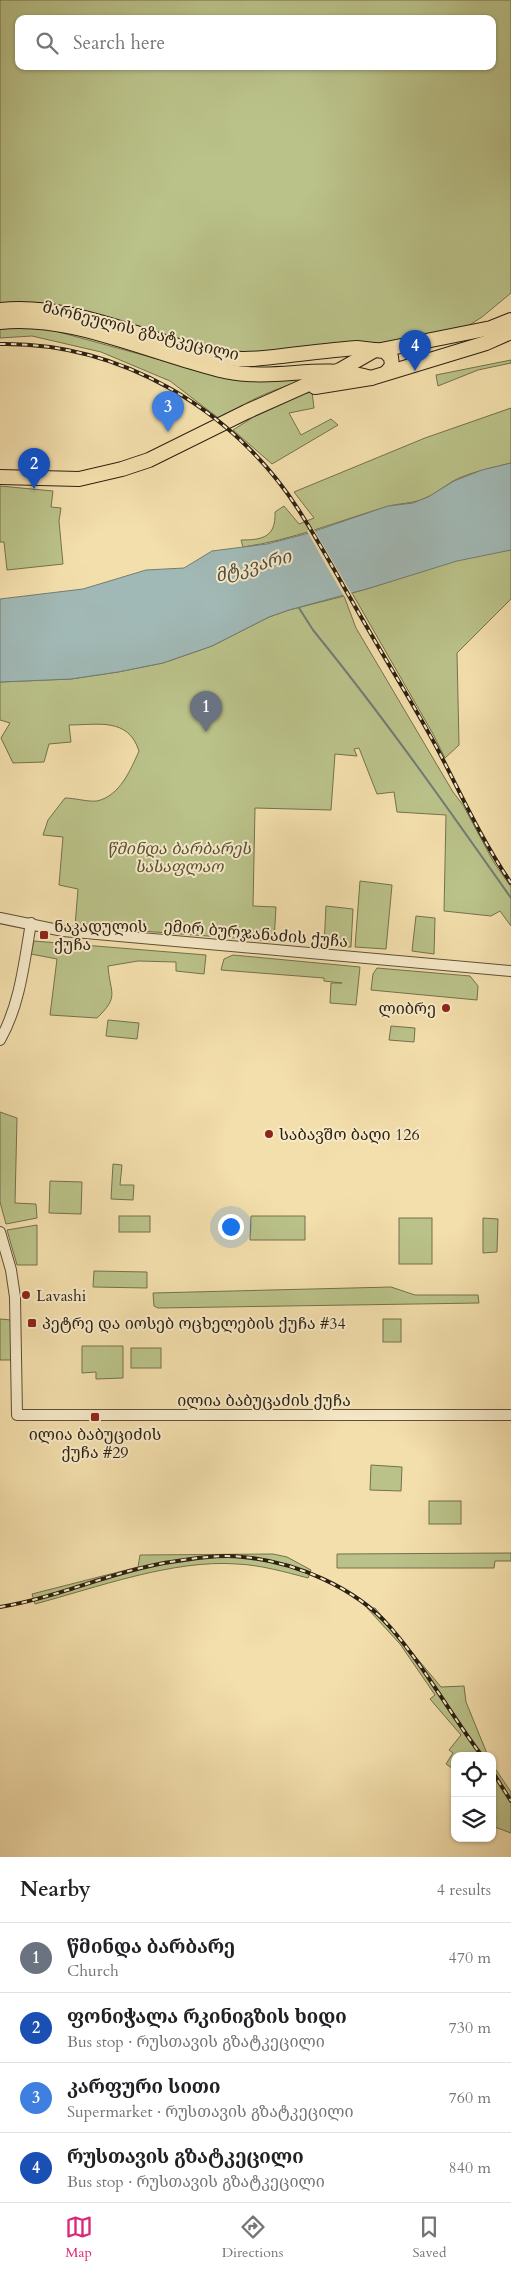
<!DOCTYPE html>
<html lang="en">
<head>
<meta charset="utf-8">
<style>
	:root { --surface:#fff; --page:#f2f2f2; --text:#202124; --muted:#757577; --line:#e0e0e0; --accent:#db2777 }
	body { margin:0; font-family:Cardo,"Noto Serif Georgian",serif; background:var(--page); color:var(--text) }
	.controls { position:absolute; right:15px; bottom:15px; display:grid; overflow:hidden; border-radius:10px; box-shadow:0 1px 4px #0004 }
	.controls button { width:45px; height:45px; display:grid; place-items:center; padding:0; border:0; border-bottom:1px solid var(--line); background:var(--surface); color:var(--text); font:25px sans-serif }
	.you { position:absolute; left:230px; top:1226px; width:18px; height:18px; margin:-12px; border:4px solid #fff; border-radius:50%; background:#1a73e8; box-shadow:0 0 0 8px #1a73e833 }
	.badge { display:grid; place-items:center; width:32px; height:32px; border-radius:50%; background:var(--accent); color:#fff; font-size:16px; font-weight:700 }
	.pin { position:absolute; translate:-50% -41px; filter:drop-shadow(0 1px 2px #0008) }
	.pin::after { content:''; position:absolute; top:26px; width:18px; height:15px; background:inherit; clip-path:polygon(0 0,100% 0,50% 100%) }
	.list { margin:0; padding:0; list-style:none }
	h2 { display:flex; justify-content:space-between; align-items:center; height:65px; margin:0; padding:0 20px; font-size:21px }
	h2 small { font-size:16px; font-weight:400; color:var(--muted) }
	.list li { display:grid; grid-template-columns:32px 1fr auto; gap:15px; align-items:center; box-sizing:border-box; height:70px; padding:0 20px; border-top:1px solid var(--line) }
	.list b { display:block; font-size:19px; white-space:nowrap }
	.list p { margin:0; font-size:16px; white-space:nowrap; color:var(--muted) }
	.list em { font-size:16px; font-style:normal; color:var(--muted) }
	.icon { flex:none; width:28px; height:28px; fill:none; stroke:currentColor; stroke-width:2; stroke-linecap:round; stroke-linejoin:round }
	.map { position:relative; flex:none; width:511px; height:1857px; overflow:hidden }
	.search { position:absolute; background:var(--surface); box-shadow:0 1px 4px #0004; left:15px; right:15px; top:15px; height:55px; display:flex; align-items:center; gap:12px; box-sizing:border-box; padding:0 18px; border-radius:10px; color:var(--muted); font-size:19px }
	.sheet { height:345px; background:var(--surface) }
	nav { display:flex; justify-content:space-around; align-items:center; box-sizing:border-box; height:70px; border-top:1px solid var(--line); background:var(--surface); font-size:14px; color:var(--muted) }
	nav a { display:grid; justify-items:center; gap:2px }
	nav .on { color:var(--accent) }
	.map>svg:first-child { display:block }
	.green { fill:#bac289; stroke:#74714d; fill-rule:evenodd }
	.water { fill:#a1b9b6; stroke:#737c74 }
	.pier { fill:#f3dfac }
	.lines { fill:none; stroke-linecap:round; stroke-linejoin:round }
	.stream { stroke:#737c74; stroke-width:2 }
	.tertiary-casing { stroke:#5e5038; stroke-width:12 }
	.trunk-casing { stroke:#2d2011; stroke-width:16 }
	.tertiary { stroke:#f7eac9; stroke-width:10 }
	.trunk { stroke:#f3dfac; stroke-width:14 }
	.rail-casing { stroke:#2d2011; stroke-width:4 }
	.rail { stroke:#f7eac9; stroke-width:2; stroke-dasharray:5.5; stroke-linecap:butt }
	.poi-dot { fill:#8f2418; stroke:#f7eac9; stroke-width:2 }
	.labels { text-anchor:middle; stroke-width:4; stroke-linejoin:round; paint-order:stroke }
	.street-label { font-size:16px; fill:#2d2011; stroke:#f7eac9 }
	.park-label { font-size:16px; font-style:italic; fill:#575135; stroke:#f7eac9 }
	.poi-label { font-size:16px; fill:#2d2011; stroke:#f7eac9; text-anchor:start }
	.water-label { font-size:18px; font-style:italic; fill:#504e43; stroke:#f7eac9 }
</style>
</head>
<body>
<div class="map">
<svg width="511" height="1857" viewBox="0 0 511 1857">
	<rect width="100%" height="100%" fill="#f3dfac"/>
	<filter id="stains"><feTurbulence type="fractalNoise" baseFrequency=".004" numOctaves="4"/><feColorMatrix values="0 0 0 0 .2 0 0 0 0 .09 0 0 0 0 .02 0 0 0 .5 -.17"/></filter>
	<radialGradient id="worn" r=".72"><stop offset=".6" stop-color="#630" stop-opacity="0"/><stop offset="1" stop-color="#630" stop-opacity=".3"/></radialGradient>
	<!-- green -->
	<g class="green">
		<path d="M0,0H511V293L482,317L465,328L422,340L250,355L0,306ZM19,19H492V66H19Z"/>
		<path d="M37,326L227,378L326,373C289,385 252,395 221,420L170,381L101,352L32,336L0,338V329Z"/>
		<polygon points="511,360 511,363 478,370 438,386 436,375"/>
		<polygon points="312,392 314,408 289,413 301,435 331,419 338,425 272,464 233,430 255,416 303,394"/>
		<path d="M511,408V463C492,468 470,472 453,481C443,487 434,495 423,499C411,504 398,503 386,507C338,521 293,540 243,547L241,540C263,540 276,537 275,512L284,506L299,524L314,518L294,492L425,438Z"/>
		<polygon points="0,486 53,491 51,507 61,508 59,521 63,564 7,570 4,542 0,542"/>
		<path d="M511,550V599L457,653L459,745L445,758L432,732L352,593C405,579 456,555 511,550Z"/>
		<path d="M344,596L356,628L453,792L463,805L493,861L511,887V926L500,911L491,916L444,911L446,815L397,812L394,792L377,794L359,748L354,749L357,756L335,754L331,810L255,808L253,906L276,907L274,941L75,926L78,889L59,885L63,837L43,835L48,820L65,798C74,798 88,802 97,801C120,796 131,769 139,751C128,717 98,725 69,725L71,742L49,744L44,762L13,763L1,738L10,723L0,720V682L71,679L118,672L163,663L212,646L269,617L289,610Z"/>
		<polygon points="360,881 392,885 386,949 355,947"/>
		<polygon points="326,906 353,909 351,947 324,946"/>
		<polygon points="416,916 435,918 434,954 412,951"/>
		<path d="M34,941L206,955L204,974L176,971V962L138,961L108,966C110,994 120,996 97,1018L50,1015L57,959L31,954Z"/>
		<polygon points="233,955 360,967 356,1005 330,1003 331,983 342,983 324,981 324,978 221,970 224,959"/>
		<polygon points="377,968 470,976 478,986 477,1000 371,990 373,974"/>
		<polygon points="108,1020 139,1023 137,1039 106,1036"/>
		<polygon points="391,1026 415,1028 414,1042 389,1040"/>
		<polygon points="0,1112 17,1118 15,1203 36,1204 37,1218 6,1224 0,1202"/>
		<polygon points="113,1164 122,1165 120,1185 134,1185 133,1200 111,1199"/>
		<polygon points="50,1181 82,1182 81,1214 49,1213"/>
		<rect x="119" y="1216" width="31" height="16"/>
		<polygon points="251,1216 305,1216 305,1240 250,1240"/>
		<rect x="399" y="1218" width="33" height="46"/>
		<polygon points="483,1218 498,1219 497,1252 483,1253"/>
		<polygon points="37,1225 37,1265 17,1265 7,1230"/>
		<polygon points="94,1271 147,1272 147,1288 93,1287"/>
		<polygon points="391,1287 415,1295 478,1295 479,1303 158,1308 154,1306 153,1293"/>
		<polygon points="0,1319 11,1320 12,1360 0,1360"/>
		<rect x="383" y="1319" width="18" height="23"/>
		<polygon points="82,1346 123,1346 123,1378 96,1379 96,1372 82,1373"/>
		<rect x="131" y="1348" width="30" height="20"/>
		<polygon points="371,1465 402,1467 401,1491 370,1490"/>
		<rect x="429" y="1501" width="32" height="23"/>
		<polygon points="511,1553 511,1561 495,1561 494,1568 337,1568 337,1554"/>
		<path d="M273,1554L287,1557L311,1570L308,1578C285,1572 261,1565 237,1564C174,1559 95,1588 35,1604L32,1594L138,1567L140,1555Z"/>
		<polygon points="367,1608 375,1608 441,1687 464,1686 466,1702 488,1756 455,1756 455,1770 446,1764 453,1753 449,1750 461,1735 430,1699 435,1695 400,1644"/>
		<polygon points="492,1764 511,1792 511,1833 492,1826 496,1818 492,1812"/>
	</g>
	<!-- water -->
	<polygon class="water" points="511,463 511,550 457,561 370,588 289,610 269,617 212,646 163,663 118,672 71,679 0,682 0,599 83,589 146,570 184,568 212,551 267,544 309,533 388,506 413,503 428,497 454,481 482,470"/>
	<!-- pier -->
	<polygon class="pier" points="313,528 353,596 346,598 344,596 330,572 307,531"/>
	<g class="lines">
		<!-- stream -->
		<path class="stream" d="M299,608L313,630C383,716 447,807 511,898"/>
		<!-- tertiary casing -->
		<g class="tertiary-casing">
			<g id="tertiary">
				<polyline points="0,918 63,931 511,971"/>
				<path d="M0,1040C20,1005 24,963 31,923"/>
				<polyline points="0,1232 11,1270 15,1297 17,1415 511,1415"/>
			</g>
		</g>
		<!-- trunk casing -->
		<g class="trunk-casing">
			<g id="trunk">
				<path d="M0,310C80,302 152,346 229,358C246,361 264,358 282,356C307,353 332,350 357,348L374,350"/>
				<path d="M0,322C60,315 127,343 185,360C205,366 226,373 247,374C294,377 323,364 371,378"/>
				<polyline points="381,350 491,328 511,320"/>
				<polyline points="315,387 371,378 486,343 511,332"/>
				<polyline points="0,477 79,479 122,469 149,460 246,412 340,370 375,350 384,351 391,357 392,366 386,373"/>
			</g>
		</g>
		<!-- tertiary -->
		<use href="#tertiary" class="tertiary"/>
		<!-- trunk -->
		<use href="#trunk" class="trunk"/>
		<!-- rail casing -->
		<g class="rail-casing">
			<g id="rail">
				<path d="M0,344C120,342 233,409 298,509C321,545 342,584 364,622C388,664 414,705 437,748C461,794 482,841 511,883"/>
				<path d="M0,1607C56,1598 108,1573 164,1563C189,1559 218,1554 243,1557C295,1562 355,1587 390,1627C425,1667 450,1714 482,1756"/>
				<polyline points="492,1771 511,1801"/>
			</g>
		</g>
		<!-- rail -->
		<use href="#rail" class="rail"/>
	</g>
	<!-- markers -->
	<g class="poi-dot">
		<rect x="39" y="930" width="10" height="10" rx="2.5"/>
		<circle cx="446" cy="1008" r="5"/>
		<circle cx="269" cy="1134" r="5"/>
		<circle cx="26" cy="1295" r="5"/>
		<rect x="27" y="1318" width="10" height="10" rx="2.5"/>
		<rect x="90" y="1412" width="10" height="10" rx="2.5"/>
	</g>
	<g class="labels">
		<!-- street labels -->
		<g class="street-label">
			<text transform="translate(141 330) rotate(14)" y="6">მარნეულის გზატკეცილი</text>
			<text transform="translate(256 933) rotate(5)" y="6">ემირ ბურჯანაძის ქუჩა</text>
			<text x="264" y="1406">ილია ბაბუცაძის ქუჩა</text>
		</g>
		<!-- park labels -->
		<g class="park-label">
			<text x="179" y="854">წმინდა ბარბარეს<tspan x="179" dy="18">სასაფლაო</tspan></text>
		</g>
		<!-- poi labels -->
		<g class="poi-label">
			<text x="54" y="932">ნაკადულის<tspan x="54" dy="18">ქუჩა</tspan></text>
			<text x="436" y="1014" text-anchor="end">ლიბრე</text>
			<text x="279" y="1140">საბავშო ბაღი 126</text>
			<text x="36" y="1301">Lavashi</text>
			<text x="42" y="1329">პეტრე და იოსებ ოცხელების ქუჩა #34</text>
			<text x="95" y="1440" text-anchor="middle">ილია ბაბუციძის<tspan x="95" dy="18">ქუჩა #29</tspan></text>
		</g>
		<!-- water labels -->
		<g class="water-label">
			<text transform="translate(253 566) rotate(-15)" y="6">მტკვარი</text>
		</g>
	</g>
	<rect width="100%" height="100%" filter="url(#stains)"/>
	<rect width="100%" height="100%" fill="url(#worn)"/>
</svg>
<div class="controls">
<button><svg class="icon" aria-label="locate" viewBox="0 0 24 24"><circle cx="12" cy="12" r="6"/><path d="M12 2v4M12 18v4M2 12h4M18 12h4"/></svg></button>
<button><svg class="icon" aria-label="layers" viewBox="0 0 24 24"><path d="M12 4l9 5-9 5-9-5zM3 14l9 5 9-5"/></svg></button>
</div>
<div class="you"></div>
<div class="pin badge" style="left:206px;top:732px;background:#6b7280">1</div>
<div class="pin badge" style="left:34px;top:489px;background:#1a4fb4">2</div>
<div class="pin badge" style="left:168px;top:432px;background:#3f7fe0">3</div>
<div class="pin badge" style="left:415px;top:371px;background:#1a4fb4">4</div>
<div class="search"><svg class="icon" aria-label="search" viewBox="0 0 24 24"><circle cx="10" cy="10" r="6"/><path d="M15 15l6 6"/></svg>Search here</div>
</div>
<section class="sheet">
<h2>Nearby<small>4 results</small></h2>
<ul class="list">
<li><span class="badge" style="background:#6b7280">1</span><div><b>წმინდა ბარბარე</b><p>Church</p></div><em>470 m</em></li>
<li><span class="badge" style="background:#1a4fb4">2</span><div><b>ფონიჭალა რკინიგზის ხიდი</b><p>Bus stop · რუსთავის გზატკეცილი</p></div><em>730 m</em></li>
<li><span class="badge" style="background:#3f7fe0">3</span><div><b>კარფური სითი</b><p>Supermarket · რუსთავის გზატკეცილი</p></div><em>760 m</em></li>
<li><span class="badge" style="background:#1a4fb4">4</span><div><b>რუსთავის გზატკეცილი</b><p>Bus stop · რუსთავის გზატკეცილი</p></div><em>840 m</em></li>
</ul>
</section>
<nav>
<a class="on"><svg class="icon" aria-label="map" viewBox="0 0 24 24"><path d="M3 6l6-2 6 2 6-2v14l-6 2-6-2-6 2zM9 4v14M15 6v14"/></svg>Map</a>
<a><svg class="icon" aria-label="directions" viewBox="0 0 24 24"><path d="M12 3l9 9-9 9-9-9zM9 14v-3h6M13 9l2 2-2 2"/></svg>Directions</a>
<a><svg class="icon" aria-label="saved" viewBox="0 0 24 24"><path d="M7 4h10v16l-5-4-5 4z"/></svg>Saved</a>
</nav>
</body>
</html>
